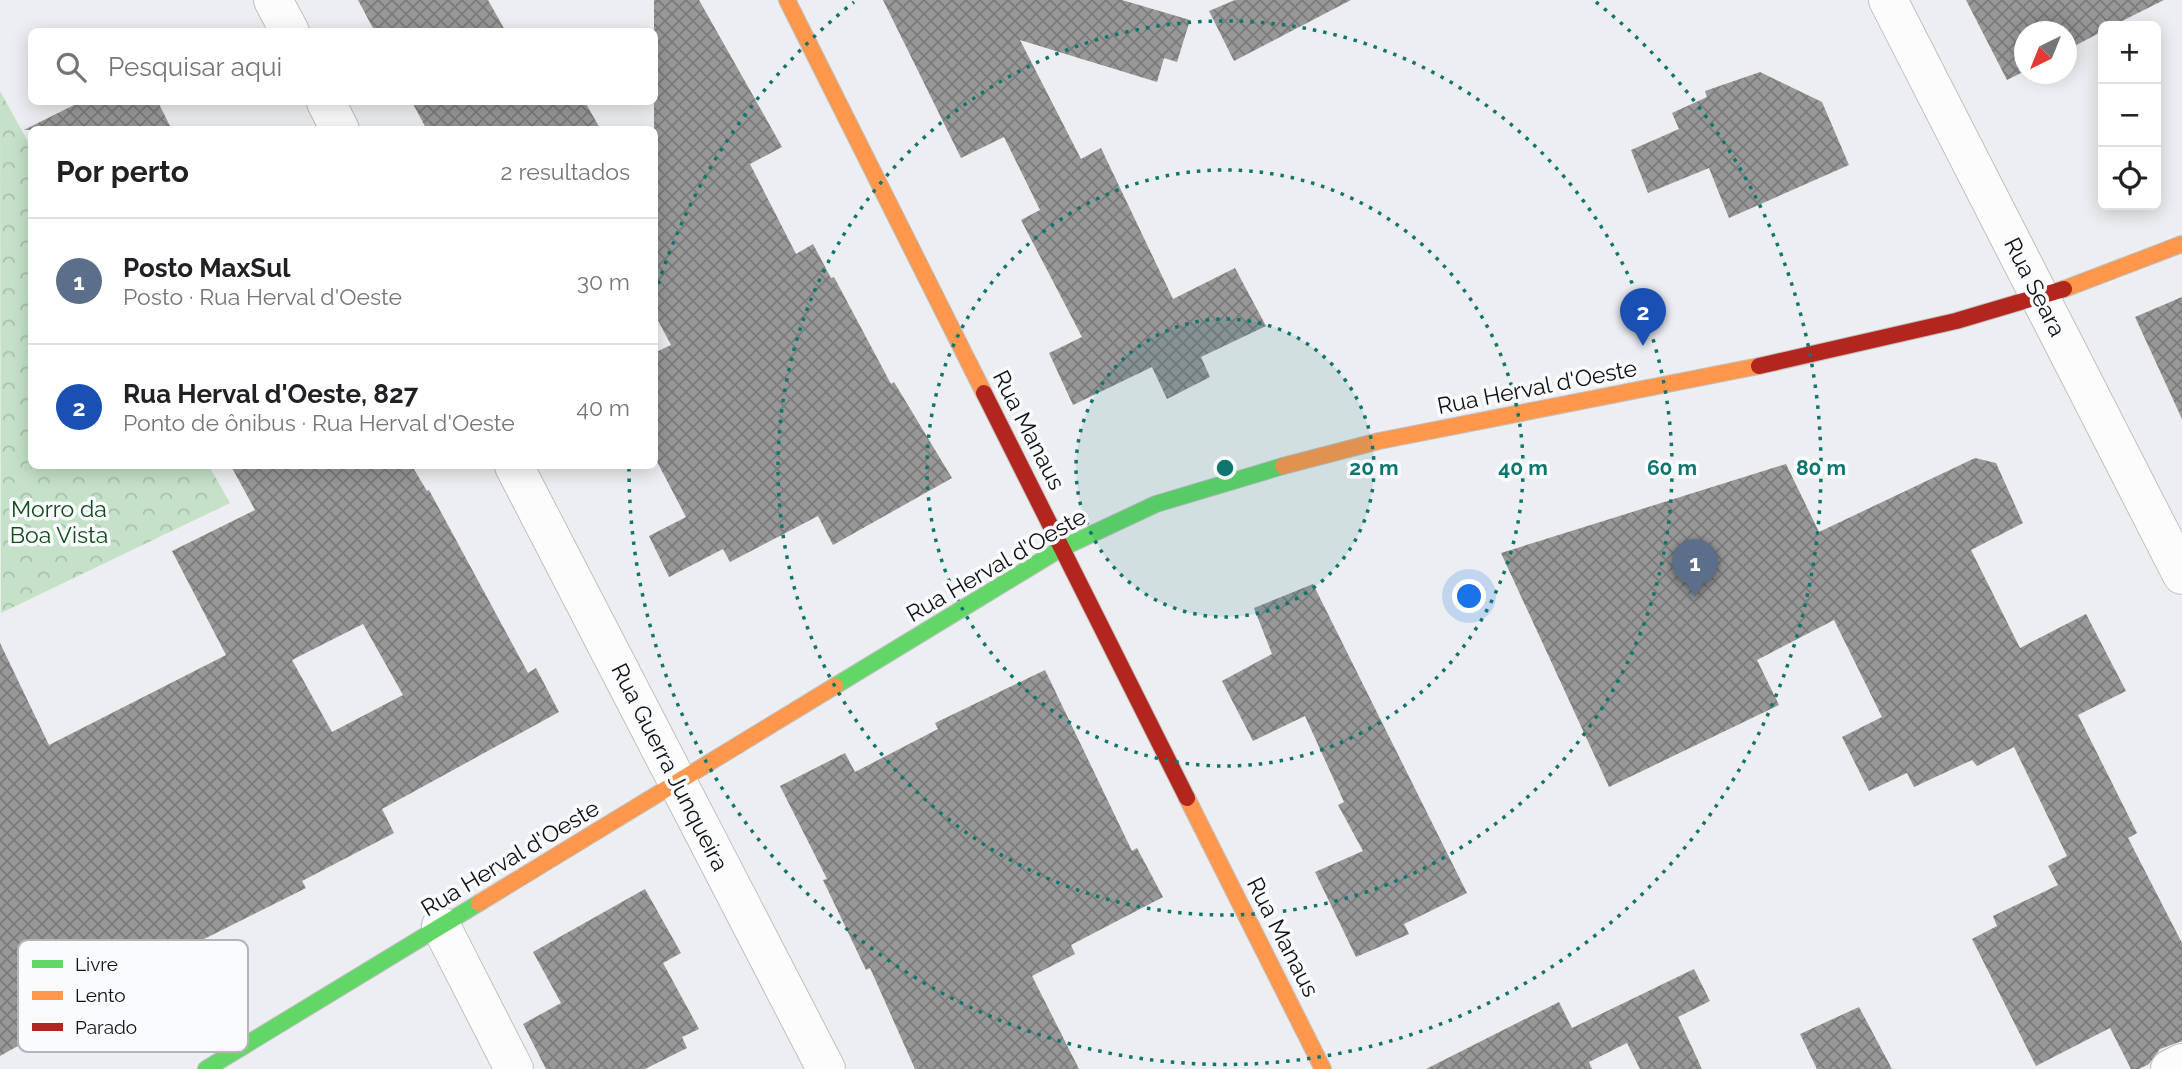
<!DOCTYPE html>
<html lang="pt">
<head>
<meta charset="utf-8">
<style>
	:root { --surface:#fff; --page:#f2f2f2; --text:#202124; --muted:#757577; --line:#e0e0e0; --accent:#5e5e61 }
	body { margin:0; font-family:Raleway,sans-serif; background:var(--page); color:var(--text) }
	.controls { position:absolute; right:21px; top:21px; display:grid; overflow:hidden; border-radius:10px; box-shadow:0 4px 18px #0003 }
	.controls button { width:63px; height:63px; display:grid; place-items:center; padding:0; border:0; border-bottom:2px solid var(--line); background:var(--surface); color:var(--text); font:35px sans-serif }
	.compass { position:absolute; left:2014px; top:21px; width:63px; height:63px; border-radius:50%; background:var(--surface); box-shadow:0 4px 18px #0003; rotate:223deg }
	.you { position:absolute; left:1470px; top:597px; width:24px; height:24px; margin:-18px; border:5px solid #fff; border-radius:50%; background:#1a73e8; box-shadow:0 0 0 10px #1a73e833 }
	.badge { display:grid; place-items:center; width:46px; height:46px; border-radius:50%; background:var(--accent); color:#fff; font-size:23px; font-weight:700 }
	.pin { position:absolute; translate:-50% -58px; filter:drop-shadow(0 2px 4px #0008) }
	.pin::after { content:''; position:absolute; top:37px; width:24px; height:21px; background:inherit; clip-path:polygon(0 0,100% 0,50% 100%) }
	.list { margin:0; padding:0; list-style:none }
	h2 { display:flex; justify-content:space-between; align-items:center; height:91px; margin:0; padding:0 28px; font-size:30px }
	h2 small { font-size:23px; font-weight:400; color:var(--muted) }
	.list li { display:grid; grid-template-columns:46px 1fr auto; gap:21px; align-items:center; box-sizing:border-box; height:126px; padding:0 28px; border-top:2px solid var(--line) }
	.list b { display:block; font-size:26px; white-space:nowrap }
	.list p { margin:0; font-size:23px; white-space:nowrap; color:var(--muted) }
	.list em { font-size:23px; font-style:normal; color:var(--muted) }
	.icon { flex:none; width:38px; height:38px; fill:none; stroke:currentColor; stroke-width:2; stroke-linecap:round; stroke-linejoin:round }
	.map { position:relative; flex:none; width:2182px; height:1069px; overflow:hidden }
	.search { position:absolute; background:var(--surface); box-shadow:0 4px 18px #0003; left:28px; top:28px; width:630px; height:77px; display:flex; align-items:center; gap:18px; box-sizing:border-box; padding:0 24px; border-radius:10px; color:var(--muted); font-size:26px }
	.panel { position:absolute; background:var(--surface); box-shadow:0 4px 18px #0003; left:28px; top:126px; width:630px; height:343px; border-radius:10px }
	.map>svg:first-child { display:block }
	.forest { fill:url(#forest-crowns) }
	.building { fill:url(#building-cross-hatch); fill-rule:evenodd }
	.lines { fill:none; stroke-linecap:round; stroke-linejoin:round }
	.street-casing { stroke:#bfc0c2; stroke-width:40 }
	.fast-casing { stroke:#bfc0c2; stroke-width:18 }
	.slow-casing { stroke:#bfc0c2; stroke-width:18 }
	.jam-casing { stroke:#bfc0c2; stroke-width:18 }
	.street { stroke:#fcfcfd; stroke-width:38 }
	.fast { stroke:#63d668; stroke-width:16 }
	.slow { stroke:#ff974d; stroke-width:16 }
	.jam { stroke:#b3261e; stroke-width:16 }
	.ring { fill:none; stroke:#0f766e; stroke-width:3.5; stroke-dasharray:3.5 7 }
	.labels { text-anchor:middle; stroke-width:7; stroke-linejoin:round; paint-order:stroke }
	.street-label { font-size:23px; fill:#111113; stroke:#f9fbfe }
	.park-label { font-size:23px; fill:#124c19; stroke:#f9fbfe }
	.key { fill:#f9fbfe; stroke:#b3b5b8; stroke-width:2 }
	.key-label { font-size:19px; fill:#111113 }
	.centre { fill:#0f766e; stroke:#f9fbfe; stroke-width:3.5 }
	.ring-label { font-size:21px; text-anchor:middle; font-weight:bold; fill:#0f766e; stroke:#f9fbfe; stroke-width:7; stroke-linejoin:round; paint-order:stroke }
</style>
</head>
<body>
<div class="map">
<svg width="2182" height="1069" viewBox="0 0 2182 1069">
	<defs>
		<pattern id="forest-crowns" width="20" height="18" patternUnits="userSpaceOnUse" patternTransform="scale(1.75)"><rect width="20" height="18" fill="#c5e2c8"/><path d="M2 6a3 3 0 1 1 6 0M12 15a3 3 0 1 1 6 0" fill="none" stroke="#a8c1ab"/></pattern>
		<pattern id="building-cross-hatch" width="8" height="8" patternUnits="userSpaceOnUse" patternTransform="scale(1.75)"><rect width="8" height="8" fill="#989899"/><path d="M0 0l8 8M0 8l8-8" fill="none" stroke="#7b7b7c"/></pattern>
	</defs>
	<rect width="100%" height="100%" fill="#edeef1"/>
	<!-- forest -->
	<polygon class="forest" points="0,91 31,147 32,466 209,466 230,503 1,613"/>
	<!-- building -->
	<g class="building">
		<polygon points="358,0 488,0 506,32 375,32"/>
		<polygon points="654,0 699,0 782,147 750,164 796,254 813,244 831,278 834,277 891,384 894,382 952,478 833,545 818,516 730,562 723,549 669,577 649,536 686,517 654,456 654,353 671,345 654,313"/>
		<polygon points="883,0 1122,0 1190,20 1177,62 1164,58 1157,82 1020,40 1081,159 1101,148 1173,299 1235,268 1266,326 1201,357 1210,377 1167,399 1152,367 1073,405 1049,353 1082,337 1021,220 1040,210 1004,137 961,158"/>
		<polygon points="1235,0 1351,0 1234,61 1209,11"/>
		<polygon points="1966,0 2164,0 2112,26 2103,26 2103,31 2067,50 2067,32 2025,32 2025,71 2007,80"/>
		<polygon points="1760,72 1822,102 1849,165 1729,218 1709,168 1648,193 1631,150 1679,129 1672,113 1707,97 1705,91"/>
		<polygon points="80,102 158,102 172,130 24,130"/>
		<polygon points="412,102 585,102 601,130 427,130"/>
		<polygon points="2182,297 2182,419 2135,317"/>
		<polygon points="1975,458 1996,463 2023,523 1971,550 2020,648 2086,614 2126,691 2078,715 2137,833 2128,838 2182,943 2182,1041 2160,1049 2149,1064 2139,1069 2131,1069 2110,1028 2036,1066 1972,939 1997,926 1993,916 2058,885 2048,866 2067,856 2014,747 1977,766 1972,760 1914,787 1907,773 1869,791 1842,737 1882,717 1834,620 1757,660 1779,705 1609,787 1501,553 1786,464 1819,532"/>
		<path d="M231,466H412L427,491L429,490L528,673L536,668L559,712L382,809L394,833L302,881L306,888L150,966L160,989L55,1041L48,1029L0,1056V643L49,745L226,655L172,551L255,510ZM363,624L403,695L332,732L292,660Z"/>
		<polygon points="1313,584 1467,893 1404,924 1409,934 1356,957 1315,872 1363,851 1338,805 1344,802 1305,716 1253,741 1222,681 1272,654 1254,608"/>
		<polygon points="1045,670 1132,851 1137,848 1163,897 1071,945 1075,954 1032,976 1079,1069 915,1069 870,968 866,970 823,880 827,879 780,786 845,753 855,772 938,729 935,723"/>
		<polygon points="645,889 681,953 663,963 699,1029 682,1037 687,1048 645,1069 546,1069 523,1024 561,1003 533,952"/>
		<polygon points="1694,969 1710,1001 1678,1017 1702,1069 1640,1069 1627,1043 1589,1062 1592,1069 1426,1069 1559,1002 1572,1028"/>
		<polygon points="1859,1007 1892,1069 1817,1069 1800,1034"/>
	</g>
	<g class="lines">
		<!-- street casing -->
		<g class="street-casing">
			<g id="street">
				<polyline points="273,0 290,32"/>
				<polyline points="1888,0 2182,575"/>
				<polyline points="326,102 340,130"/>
				<polyline points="514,466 826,1069"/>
				<polyline points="441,926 514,1069"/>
				<polyline points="2170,1069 2182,1063"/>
			</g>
		</g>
		<!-- fast casing -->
		<g class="fast-casing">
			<g id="fast">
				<polyline points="835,686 1062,548 1156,504 1283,466"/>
				<polyline points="206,1069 479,903"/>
			</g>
		</g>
		<!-- slow casing -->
		<g class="slow-casing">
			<g id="slow">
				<polyline points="787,0 984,393"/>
				<polyline points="2064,289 2182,244"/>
				<polyline points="1283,466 1379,441 1759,366"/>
				<polyline points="1187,798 1323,1069"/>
				<polyline points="479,903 835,686"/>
			</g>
		</g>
		<!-- jam casing -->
		<g class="jam-casing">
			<g id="jam">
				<polyline points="1759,366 1956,321 2064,289"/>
				<polyline points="984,393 1187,798"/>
			</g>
		</g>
		<!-- street -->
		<use href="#street" class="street"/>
		<!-- fast -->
		<use href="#fast" class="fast"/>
		<!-- slow -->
		<use href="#slow" class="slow"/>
		<!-- jam -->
		<use href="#jam" class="jam"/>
	</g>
	<!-- distance rings -->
	<circle cx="1225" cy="468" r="149" fill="#0f766e" fill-opacity=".12"/>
	<g class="ring">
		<circle cx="1225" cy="468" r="149"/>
		<circle cx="1225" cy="468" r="298"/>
		<circle cx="1225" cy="468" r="447"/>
		<path d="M655 294A596 596 0 0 1 854 2M1596 2A596 596 0 1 1 629 468"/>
	</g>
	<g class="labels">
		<!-- street labels -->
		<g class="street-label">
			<text transform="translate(2035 287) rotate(63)" y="8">Rua Seara</text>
			<text transform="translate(1537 387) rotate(-11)" y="8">Rua Herval d'Oeste</text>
			<text transform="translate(1029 430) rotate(63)" y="8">Rua Manaus</text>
			<text transform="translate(996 565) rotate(-30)" y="8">Rua Herval d'Oeste</text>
			<text transform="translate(670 767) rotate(63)" y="8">Rua Guerra Junqueira</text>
			<text transform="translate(510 858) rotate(-31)" y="8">Rua Herval d'Oeste</text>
			<text transform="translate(1283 937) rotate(63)" y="8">Rua Manaus</text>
		</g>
		<!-- park labels -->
		<g class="park-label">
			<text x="59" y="517">Morro da<tspan x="59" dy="26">Boa Vista</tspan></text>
		</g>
	</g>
	<!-- legend -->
	<rect x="18" y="940" width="230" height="112" rx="10" class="key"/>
	<rect x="32" y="960" width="31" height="8" fill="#63d668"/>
	<rect x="32" y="991" width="31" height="9" fill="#ff974d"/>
	<rect x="32" y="1023" width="31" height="8" fill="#b3261e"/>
	<g class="key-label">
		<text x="75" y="971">Livre</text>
		<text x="75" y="1002">Lento</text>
		<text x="75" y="1034">Parado</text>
	</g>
	<circle cx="1225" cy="468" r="10" class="centre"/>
	<g class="ring-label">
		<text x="1374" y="475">20 m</text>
		<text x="1523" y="475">40 m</text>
		<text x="1672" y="475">60 m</text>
		<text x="1821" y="475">80 m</text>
	</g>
</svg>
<div class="controls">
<button>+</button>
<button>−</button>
<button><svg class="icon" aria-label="locate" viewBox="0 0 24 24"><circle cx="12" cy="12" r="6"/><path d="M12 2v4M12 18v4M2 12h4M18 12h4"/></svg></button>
</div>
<svg class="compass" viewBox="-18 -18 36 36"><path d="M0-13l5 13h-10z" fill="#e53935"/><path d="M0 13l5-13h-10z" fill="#757577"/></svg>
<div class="you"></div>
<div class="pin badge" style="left:1695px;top:597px;background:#5c6f8a">1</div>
<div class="pin badge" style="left:1643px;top:346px;background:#1a4fb4">2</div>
<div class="search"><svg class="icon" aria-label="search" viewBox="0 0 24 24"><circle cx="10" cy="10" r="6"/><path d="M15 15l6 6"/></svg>Pesquisar aqui</div>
<section class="panel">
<h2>Por perto<small>2 resultados</small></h2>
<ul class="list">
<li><span class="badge" style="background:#5c6f8a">1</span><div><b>Posto MaxSul</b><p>Posto · Rua Herval d'Oeste</p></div><em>30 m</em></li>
<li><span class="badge" style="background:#1a4fb4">2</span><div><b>Rua Herval d'Oeste, 827</b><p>Ponto de ônibus · Rua Herval d'Oeste</p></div><em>40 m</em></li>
</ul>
</section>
</div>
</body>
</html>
